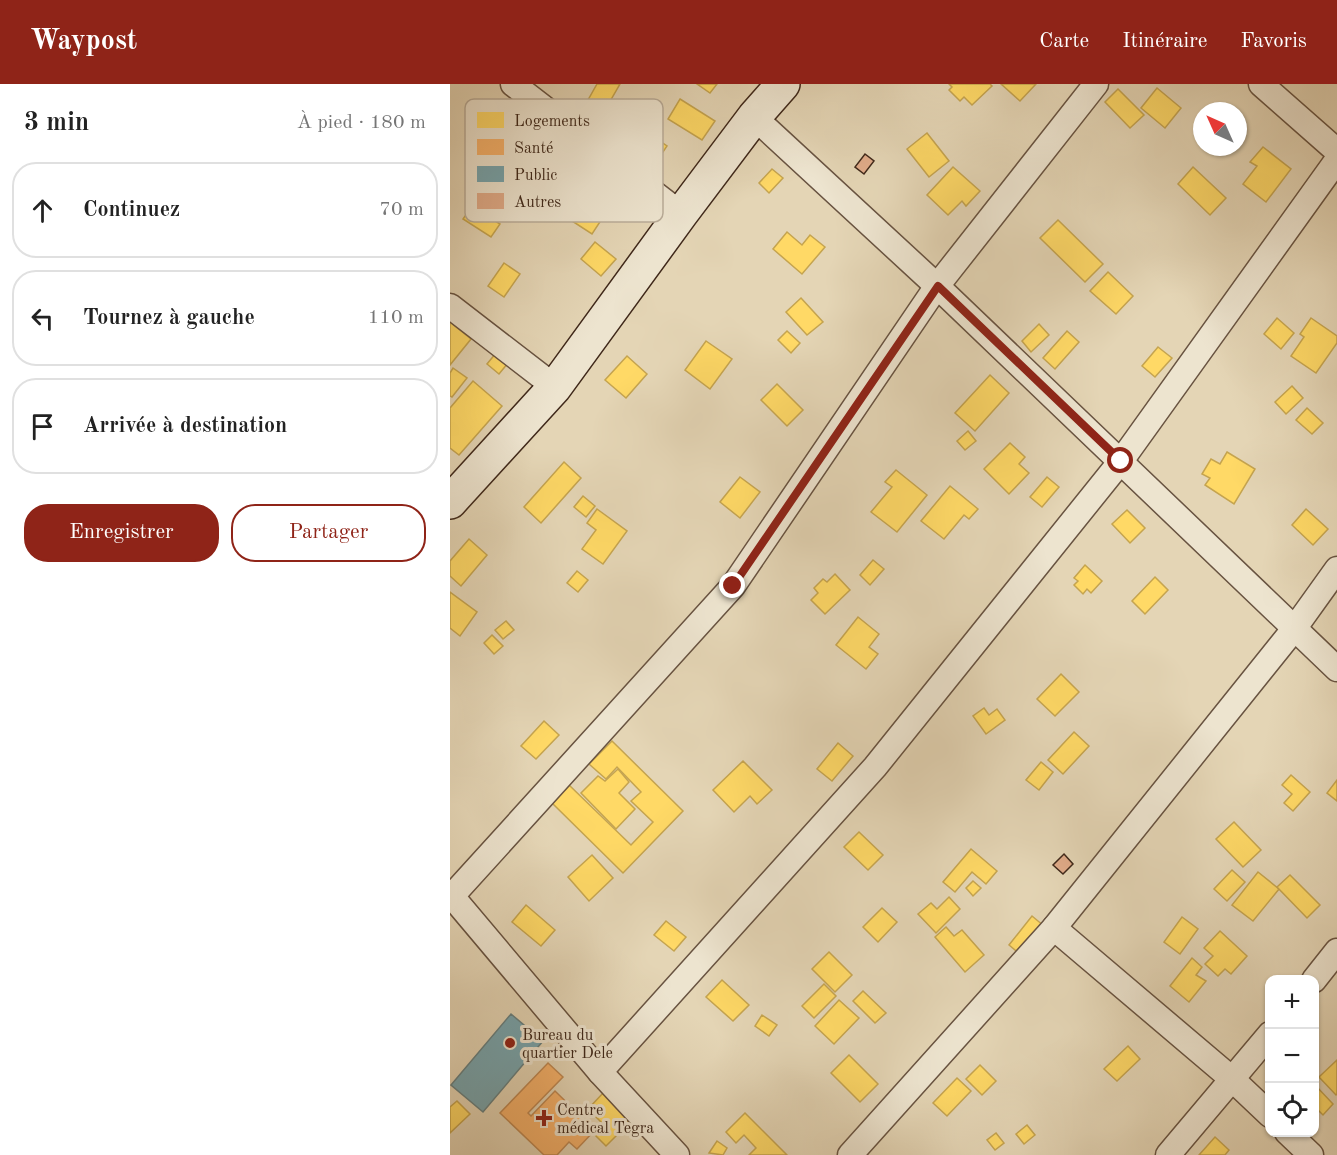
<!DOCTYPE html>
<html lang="fr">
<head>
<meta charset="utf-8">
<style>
	:root { --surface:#fff; --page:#f2f2f2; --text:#222; --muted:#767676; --line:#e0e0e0; --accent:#8f2418 }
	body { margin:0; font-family:"Old Standard TT",serif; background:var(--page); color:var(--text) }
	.controls { position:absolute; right:18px; bottom:18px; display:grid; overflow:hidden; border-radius:12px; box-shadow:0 2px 4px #0004 }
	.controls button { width:54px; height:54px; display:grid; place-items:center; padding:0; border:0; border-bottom:2px solid var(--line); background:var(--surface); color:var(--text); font:30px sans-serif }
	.compass { position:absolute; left:743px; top:18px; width:54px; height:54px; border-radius:50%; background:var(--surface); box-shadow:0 2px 4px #0004; rotate:315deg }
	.stop { position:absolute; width:18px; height:18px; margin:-14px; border:4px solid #8f2418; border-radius:50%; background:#fff }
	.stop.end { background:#8f2418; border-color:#fff; box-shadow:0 2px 6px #0008 }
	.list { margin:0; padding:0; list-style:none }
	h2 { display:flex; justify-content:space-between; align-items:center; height:78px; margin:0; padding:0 24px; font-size:26px }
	h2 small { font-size:20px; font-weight:400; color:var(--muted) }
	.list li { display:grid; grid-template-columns:39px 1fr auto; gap:18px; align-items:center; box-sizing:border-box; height:96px; margin:0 12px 12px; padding:0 12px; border:2px solid var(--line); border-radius:24px }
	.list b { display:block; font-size:22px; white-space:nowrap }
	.list em { font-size:20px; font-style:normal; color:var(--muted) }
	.actions { display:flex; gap:12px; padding:18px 24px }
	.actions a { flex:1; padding:14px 0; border:2px solid var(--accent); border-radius:24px; text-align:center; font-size:21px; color:var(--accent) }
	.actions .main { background:var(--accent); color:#fff }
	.icon { flex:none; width:33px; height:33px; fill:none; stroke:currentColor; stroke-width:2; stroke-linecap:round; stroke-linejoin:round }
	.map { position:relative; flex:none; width:887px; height:1071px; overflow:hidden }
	header { display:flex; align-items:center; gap:36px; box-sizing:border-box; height:84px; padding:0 30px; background:var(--accent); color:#fff }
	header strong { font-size:28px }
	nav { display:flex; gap:33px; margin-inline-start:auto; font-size:21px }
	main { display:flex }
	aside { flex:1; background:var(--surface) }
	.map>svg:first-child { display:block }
	.homes { fill:#ffd966; stroke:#c5a44f; stroke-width:1.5 }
	.health { fill:#f6b26b; stroke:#bf8953; stroke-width:1.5 }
	.public { fill:#76a5af; stroke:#668082; stroke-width:1.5 }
	.building { fill:#e0ab89; stroke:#3f281a; stroke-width:1.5 }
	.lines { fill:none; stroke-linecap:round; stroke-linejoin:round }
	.street-casing { stroke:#685341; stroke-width:27 }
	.secondary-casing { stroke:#3f281a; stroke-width:36 }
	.street { stroke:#ede4cf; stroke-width:24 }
	.secondary { stroke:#ede4cf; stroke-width:33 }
	.route { stroke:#8f2418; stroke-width:8 }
	.poi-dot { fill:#8f2418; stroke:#ede4cf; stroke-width:2 }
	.labels { text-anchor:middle; stroke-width:6; stroke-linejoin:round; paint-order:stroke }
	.poi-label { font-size:16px; fill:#3f281a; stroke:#ede4cf; text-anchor:start }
	.key { fill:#ede4cf; stroke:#b9ac99; stroke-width:1.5 }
	.key-label { font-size:16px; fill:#3f281a }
</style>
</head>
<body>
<header>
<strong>Waypost</strong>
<nav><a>Carte</a><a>Itinéraire</a><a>Favoris</a></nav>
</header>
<main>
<aside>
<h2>3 min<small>À pied · 180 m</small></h2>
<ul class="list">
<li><svg class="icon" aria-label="ahead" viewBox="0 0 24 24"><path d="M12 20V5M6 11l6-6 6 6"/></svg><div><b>Continuez</b></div><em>70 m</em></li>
<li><svg class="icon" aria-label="left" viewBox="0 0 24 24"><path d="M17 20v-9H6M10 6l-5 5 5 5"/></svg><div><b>Tournez à gauche</b></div><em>110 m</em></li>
<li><svg class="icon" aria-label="arrive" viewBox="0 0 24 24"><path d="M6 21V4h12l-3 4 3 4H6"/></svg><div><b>Arrivée à destination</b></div></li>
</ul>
<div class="actions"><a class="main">Enregistrer</a><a>Partager</a></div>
</aside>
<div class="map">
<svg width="887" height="1071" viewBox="0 0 887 1071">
	<rect width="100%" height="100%" fill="#e4d5b5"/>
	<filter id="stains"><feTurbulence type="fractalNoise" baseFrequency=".00333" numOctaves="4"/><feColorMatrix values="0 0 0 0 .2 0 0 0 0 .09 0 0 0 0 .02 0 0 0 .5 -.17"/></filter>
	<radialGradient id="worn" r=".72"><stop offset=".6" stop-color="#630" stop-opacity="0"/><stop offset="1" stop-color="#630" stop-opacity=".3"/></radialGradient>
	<!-- homes -->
	<g class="homes">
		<polygon points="147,0 170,0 155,26 138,16"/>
		<polygon points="247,0 267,0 260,9"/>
		<polygon points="499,0 540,0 542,2 522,21 514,13 510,17 499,6 502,3"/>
		<polygon points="551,0 586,0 570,17"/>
		<polygon points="707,4 731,24 715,44 691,24"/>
		<polygon points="668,5 694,31 680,44 655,18"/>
		<polygon points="230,15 265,37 252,56 218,35"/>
		<polygon points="477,49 499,77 479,93 457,65"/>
		<polygon points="201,51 217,62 201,86 185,74"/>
		<polygon points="813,63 841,85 816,118 793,100 807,82 800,78"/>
		<polygon points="503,83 530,107 516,122 512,117 498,131 477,111"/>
		<polygon points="743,83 776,114 760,131 728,100"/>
		<polygon points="322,85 333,94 319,109 309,99"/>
		<polygon points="145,102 165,115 142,150 122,137"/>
		<polygon points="22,122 50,140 41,153 13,135"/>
		<polygon points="608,136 653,180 635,198 590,154"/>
		<polygon points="337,148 352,161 360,151 375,163 352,190 323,165"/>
		<polygon points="145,158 166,175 151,192 131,175"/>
		<polygon points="54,179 70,190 54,213 38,202"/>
		<polygon points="658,188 683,212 666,230 640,207"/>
		<polygon points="351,214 373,238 357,251 336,228"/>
		<polygon points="827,234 844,249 831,265 814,250"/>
		<polygon points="861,234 887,252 887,259 866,289 841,272 854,253 850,250"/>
		<polygon points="0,238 21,255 0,281"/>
		<polygon points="589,240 599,251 581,268 572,257"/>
		<polygon points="337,247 350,259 341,269 328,256"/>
		<polygon points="617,247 629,258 605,285 593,274"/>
		<polygon points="256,257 282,275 260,305 235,286"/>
		<polygon points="708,263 722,274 705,293 692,282"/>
		<polygon points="46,269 58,279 49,290 37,280"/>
		<polygon points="177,272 197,290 176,314 155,296"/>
		<polygon points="3,284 17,294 2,313 0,312 0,289"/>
		<polygon points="540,291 559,309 525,347 505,329"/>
		<polygon points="23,297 52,322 9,371 0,364 0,324"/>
		<polygon points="327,300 353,326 337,342 311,316"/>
		<polygon points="842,302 853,314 836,330 825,318"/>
		<polygon points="857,324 873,339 862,350 846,336"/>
		<polygon points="518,347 526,357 515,366 507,357"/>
		<polygon points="560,359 575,373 569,380 579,389 559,410 534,385"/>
		<polygon points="777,368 805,385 784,420 755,401 760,394 752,390 761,375 770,380"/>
		<polygon points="114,378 131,394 91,439 74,423"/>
		<polygon points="446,386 477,411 447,448 421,428 442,403 435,398"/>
		<polygon points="290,393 310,408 290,434 270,418"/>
		<polygon points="597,393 609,403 592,423 580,413"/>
		<polygon points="500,402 528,425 519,435 514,431 494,455 471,437"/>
		<polygon points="133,412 145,422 136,433 124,423"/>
		<polygon points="147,425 177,447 153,480 132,465 146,446 137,439"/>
		<polygon points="856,425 878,445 863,461 842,441"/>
		<polygon points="677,426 695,444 680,459 662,440"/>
		<polygon points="19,455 37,471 11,502 0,492 0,477"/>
		<polygon points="423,476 434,485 420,501 410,491"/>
		<polygon points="635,481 652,497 641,509 637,505 633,510 624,501 628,497 624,494"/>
		<polygon points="127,487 138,496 128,508 117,499"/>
		<polygon points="385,490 400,506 375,530 361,516 368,509 364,504 373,495 377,498"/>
		<polygon points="705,493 718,506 695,530 682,517"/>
		<polygon points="0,508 27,528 10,552 0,544"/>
		<polygon points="408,533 429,550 419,563 428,570 416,585 386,561"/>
		<polygon points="56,537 64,546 53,555 45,546"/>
		<polygon points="42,551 53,562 44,570 34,559"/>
		<polygon points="611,590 629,608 605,632 587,615"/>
		<polygon points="534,624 539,631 547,625 555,636 536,650 523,632"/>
		<polygon points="94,637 109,651 86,675 71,662"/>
		<polygon points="624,648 639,662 613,690 598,676"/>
		<polygon points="162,657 233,727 173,789 101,718 119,701 181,761 203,738 181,717 191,708 167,683 156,695 139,680"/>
		<polygon points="388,659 403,672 382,697 367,685"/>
		<polygon points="293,677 322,706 307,720 300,712 284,728 263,706"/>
		<polygon points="591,678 603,688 589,706 576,696"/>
		<polygon points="168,685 179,698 169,709 185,725 166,745 131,709 148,692 155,697"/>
		<polygon points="841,691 860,708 843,727 834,719 842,710 832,701"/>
		<polygon points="887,696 887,717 877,709"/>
		<polygon points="784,738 811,766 793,783 766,755"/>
		<polygon points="409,748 433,771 418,786 394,763"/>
		<polygon points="521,765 547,787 536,800 522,788 505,808 493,798"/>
		<polygon points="142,771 163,794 139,817 118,793"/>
		<polygon points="782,786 795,798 777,817 764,805"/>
		<polygon points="808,788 829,805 803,837 782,821"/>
		<polygon points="840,791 870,821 857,834 827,803"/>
		<polygon points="523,797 531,804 523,812 516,804"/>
		<polygon points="499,813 510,825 486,849 468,830 481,819 487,825"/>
		<polygon points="76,821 105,846 91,862 62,838"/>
		<polygon points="432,824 447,838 428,858 413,843"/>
		<polygon points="582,832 594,842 571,871 559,861"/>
		<polygon points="732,833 748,845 730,870 714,858"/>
		<polygon points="216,837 236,853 224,867 204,851"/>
		<polygon points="496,843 504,852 512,846 534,871 515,888 485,853"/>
		<polygon points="770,847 797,872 781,890 775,885 768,892 755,880 763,872 754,864"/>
		<polygon points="379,868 402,891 385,908 362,885"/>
		<polygon points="742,874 752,883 746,891 756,897 739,918 720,902"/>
		<polygon points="272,896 299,921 283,937 256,913"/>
		<polygon points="374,900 386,912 364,934 352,922"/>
		<polygon points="413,907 436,929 425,939 403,917"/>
		<polygon points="389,916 409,934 384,960 365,942"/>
		<polygon points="312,931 327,941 319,952 305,942"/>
		<polygon points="678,962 690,975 667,997 654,985"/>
		<polygon points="399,971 428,1000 410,1018 381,989"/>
		<polygon points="887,976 887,1010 886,1011 869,993"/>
		<polygon points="530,981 546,997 532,1011 516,995"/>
		<polygon points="507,994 521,1007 497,1032 483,1019"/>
		<polygon points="866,1002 883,1020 873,1031 864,1022"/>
		<polygon points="154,1008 182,1036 156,1062 144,1050 154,1041 138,1025"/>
		<polygon points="7,1017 20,1030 0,1049 0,1023"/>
		<polygon points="295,1029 337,1071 299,1071 306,1064 294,1051 286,1059 276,1048"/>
		<polygon points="577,1041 585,1051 574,1060 566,1050"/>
		<polygon points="546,1049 554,1059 545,1066 537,1056"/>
		<polygon points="765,1053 779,1066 775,1071 749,1071"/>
		<polygon points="267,1057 277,1064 273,1071 259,1069"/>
	</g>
	<!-- health -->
	<polygon class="health" points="98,979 113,993 78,1029 81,1032 105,1007 145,1046 127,1065 119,1058 107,1071 94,1071 50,1029"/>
	<!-- public -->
	<polygon class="public" points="61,930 93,957 33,1028 1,1001"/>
	<!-- building -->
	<g class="building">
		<polygon points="415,70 424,77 414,90 405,83"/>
		<polygon points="614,770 623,780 613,790 603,781"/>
	</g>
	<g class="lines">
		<!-- street casing -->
		<g class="street-casing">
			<g id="street">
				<polyline points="63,0 231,130"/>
				<polyline points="811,0 887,67"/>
				<polyline points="304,33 487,202 887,585"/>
				<polyline points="0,222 105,303"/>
				<polyline points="0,810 150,988 227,1071"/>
				<polyline points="2,812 283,502 487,202 646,0"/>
				<polyline points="604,844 782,995 820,1031"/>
				<polyline points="864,896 887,867"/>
				<polyline points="150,988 425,683 671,377 887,76"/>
				<polyline points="837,1048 861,1071"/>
				<polyline points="400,1071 604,844 844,545 887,485"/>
				<polyline points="718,1071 820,950"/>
			</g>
		</g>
		<!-- secondary casing -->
		<g class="secondary-casing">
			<polyline id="secondary" points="0,418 105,303 231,130 304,33 333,0"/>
		</g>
		<!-- street -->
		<use href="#street" class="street"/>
		<!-- secondary -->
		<use href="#secondary" class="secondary"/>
	</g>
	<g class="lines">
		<!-- route -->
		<polyline class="route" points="283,502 488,202 671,377"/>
	</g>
	<!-- markers -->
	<g class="poi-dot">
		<circle cx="60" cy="959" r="6"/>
		<path d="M91 1025h6v6h6v6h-6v6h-6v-6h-6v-6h6z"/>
	</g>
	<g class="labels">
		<!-- poi labels -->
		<g class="poi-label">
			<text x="72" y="956">Bureau du<tspan x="72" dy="18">quartier Dele</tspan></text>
			<text x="107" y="1031">Centre<tspan x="107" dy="18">médical Tegra</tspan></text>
		</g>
	</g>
	<!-- legend -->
	<rect x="15" y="15" width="198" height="123" rx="9" class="key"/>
	<rect x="27" y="28" width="27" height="16" fill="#ffd966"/>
	<rect x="27" y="55" width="27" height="16" fill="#f6b26b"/>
	<rect x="27" y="82" width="27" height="16" fill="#76a5af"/>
	<rect x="27" y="109" width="27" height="16" fill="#e0ab89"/>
	<g class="key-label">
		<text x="64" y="42">Logements</text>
		<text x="64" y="69">Santé</text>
		<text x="64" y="96">Public</text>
		<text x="64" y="123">Autres</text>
	</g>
	<rect width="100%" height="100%" filter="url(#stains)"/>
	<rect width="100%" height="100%" fill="url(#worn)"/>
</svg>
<div class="controls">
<button>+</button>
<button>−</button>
<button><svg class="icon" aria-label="locate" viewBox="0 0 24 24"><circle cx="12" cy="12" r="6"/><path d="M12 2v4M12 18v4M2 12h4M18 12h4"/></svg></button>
</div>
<svg class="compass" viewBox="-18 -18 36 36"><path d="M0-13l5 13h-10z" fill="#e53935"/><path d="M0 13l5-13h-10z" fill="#767676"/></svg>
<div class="stop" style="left:671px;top:377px"></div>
<div class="stop end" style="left:283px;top:502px"></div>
</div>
</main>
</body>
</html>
